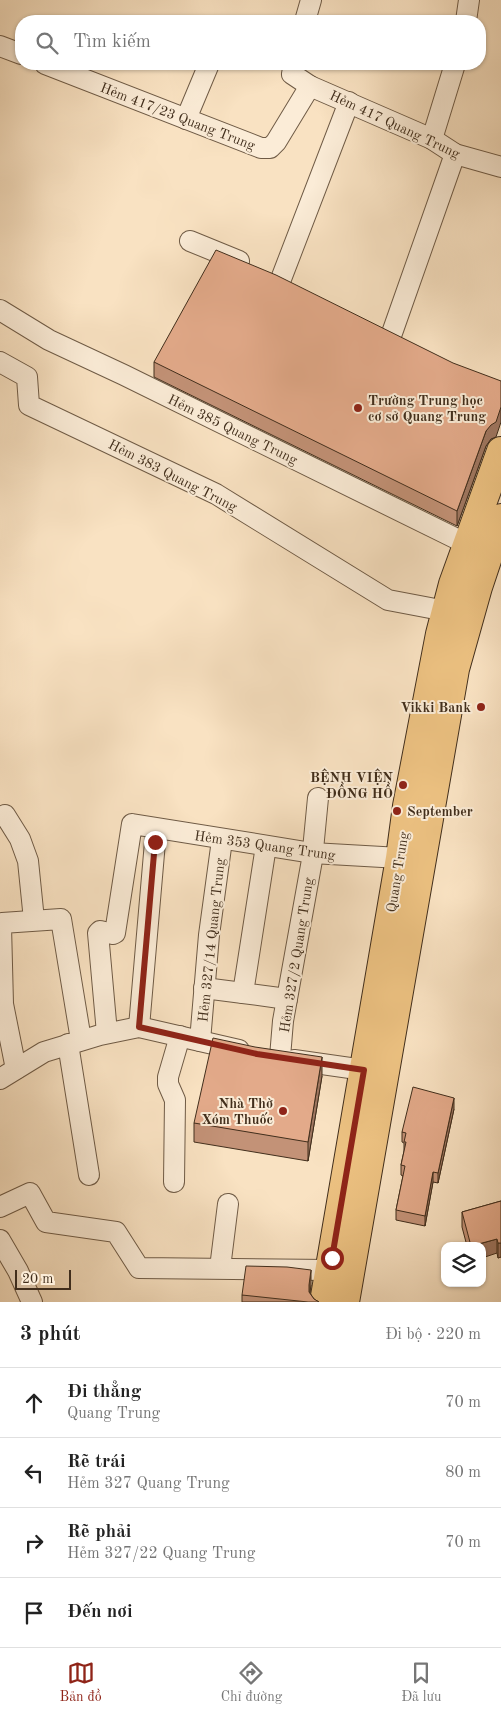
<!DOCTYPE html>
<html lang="vi">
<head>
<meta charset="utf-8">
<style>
	:root { --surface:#fff; --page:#f2f2f2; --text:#222; --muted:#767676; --line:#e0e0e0; --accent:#8f2418 }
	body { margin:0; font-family:"Old Standard TT",serif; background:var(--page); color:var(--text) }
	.controls { position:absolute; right:15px; bottom:15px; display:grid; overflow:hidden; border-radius:10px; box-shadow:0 1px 4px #0004 }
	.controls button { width:45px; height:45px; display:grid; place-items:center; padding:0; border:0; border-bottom:1px solid var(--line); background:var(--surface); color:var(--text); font:25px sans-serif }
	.scale { position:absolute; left:15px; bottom:12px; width:56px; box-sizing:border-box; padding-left:5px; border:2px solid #412e1c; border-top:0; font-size:14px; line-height:18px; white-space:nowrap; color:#412e1c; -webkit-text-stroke:4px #fbecd7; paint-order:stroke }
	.stop { position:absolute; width:15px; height:15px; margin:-11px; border:4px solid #8f2418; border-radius:50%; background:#fff }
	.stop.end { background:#8f2418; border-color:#fff; box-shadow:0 1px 5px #0008 }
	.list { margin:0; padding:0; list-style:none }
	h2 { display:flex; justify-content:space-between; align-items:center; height:65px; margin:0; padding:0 20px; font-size:21px }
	h2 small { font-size:16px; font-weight:400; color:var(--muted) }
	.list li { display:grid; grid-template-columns:32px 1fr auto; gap:15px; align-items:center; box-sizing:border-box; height:70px; padding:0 20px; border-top:1px solid var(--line) }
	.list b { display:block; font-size:19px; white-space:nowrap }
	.list p { margin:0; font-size:16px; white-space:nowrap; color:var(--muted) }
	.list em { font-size:16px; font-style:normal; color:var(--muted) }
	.icon { flex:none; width:28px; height:28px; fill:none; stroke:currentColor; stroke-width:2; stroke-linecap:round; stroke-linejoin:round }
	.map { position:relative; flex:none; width:501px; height:1302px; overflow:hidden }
	.search { position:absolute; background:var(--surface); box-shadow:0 1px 4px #0004; left:15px; right:15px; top:15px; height:55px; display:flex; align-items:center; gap:12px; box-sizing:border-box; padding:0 18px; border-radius:20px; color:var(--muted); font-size:19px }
	.sheet { height:345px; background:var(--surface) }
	nav { display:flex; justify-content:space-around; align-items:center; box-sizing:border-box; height:70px; border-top:1px solid var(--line); background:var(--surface); font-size:14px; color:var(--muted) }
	nav a { display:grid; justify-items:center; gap:2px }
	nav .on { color:var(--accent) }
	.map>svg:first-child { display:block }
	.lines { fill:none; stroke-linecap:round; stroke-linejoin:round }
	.street-casing { stroke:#6f5b46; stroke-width:22 }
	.primary-casing { stroke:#412e1c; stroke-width:30 }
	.street { stroke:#fbecd7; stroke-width:20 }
	.primary { stroke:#ecc181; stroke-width:28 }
	.wall { fill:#c39277; stroke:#412e1c }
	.shaded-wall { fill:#9f7761; stroke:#412e1c }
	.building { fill:#e3aa8a; stroke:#412e1c }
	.route { stroke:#8f2418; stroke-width:6 }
	.poi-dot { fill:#8f2418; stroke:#fbecd7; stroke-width:2 }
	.labels { text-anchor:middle; stroke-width:4; stroke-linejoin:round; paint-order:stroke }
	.street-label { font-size:14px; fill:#412e1c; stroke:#fbecd7 }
	.poi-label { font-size:14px; font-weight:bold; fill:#412e1c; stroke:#fbecd7; text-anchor:end }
</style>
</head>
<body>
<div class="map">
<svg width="501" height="1302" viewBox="0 0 501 1302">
	<rect width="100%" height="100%" fill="#f9e2c2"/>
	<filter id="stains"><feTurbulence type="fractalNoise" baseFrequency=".004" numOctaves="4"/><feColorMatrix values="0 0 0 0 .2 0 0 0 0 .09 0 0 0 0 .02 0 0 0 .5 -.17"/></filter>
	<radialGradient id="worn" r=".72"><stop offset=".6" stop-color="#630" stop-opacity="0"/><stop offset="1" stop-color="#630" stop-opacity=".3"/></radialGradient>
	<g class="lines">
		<!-- street casing -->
		<g class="street-casing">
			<g id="street">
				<polyline points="305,21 311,0"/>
				<polyline points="466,21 469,0"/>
				<polyline points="0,46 21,54"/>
				<polyline points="45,64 261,148 270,148 276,142 310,86"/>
				<polyline points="294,64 292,74 310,86 432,139 455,154 501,167"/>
				<polyline points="186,119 209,64"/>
				<polyline points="432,139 455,64"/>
				<polyline points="190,241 239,261"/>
				<polyline points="281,279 349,102"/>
				<polyline points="0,310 49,340 124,375 467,544"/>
				<polyline points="392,333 455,154"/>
				<polyline points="0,362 27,377 29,405 216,494 388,600 446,611"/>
				<polyline points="5,815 20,839 28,861 34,920"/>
				<polyline points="266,846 243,993 287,999"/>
				<polyline points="204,988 243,993"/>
				<polyline points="139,1027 155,842 158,829"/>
				<polyline points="107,1033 98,933 100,931 113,934 115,933 132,824 312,853 400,858"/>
				<polyline points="200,1041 209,935 222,840"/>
				<polyline points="68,1044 89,1175"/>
				<polyline points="280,1057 283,1021 312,860 318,798"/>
				<polyline points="294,1060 364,1070"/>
				<polyline points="16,1069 3,1004 1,926 2,923 61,919 81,1040"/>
				<polyline points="0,1079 44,1052 100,1035 139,1027 239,1050"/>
				<polyline points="174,1182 175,1100 168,1084 168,1077 180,1036"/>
				<polyline points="0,1207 30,1193 46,1222 116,1232 139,1268 329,1270"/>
				<polyline points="0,1240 18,1271 32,1302"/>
				<polyline points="220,1268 228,1204"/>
			</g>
		</g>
		<!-- primary casing -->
		<g class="primary-casing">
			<g id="primary">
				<polyline points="324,1302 400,858 407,806 440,634 453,584 501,451"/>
				<polyline points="345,1302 455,669 478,587 501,518"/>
			</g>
		</g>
		<!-- street -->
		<use href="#street" class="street"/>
		<!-- primary -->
		<use href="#primary" class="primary"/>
	</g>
	<!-- wall -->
	<g class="wall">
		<polygon points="154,362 496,437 491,439 486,446 457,526 154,377"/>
		<polygon points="322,1076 308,1161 194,1142 194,1123"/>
		<polygon points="454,1109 438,1183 433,1182 425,1226 396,1220 396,1210 403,1176 401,1175 401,1165 404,1151 404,1143 402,1142 402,1132"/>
		<polygon points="501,1201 501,1257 498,1258 497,1253 482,1246 467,1246 462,1227 462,1212"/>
		<polygon points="311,1285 310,1293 314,1299 319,1302 242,1302 242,1295"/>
	</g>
	<!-- shaded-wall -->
	<g class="shaded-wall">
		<polygon points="501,407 501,422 496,437 491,439 486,446 457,526 457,511 486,431"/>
		<polygon points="322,1057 322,1076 308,1161 308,1142"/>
		<polygon points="454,1098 454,1109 438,1183 438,1173"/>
		<polygon points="433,1172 433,1182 425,1226 425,1216"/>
		<polygon points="497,1239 497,1253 482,1258 482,1246 472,1246"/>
		<polygon points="498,1243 501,1243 501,1257 498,1258"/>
		<polygon points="311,1270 311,1285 309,1299 309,1285"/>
	</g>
	<!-- building -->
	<g class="building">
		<polygon points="216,250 276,275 453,363 501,381 501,407 496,422 491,425 486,431 457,511 154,362"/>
		<polygon points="213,1038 255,1047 322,1057 308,1142 194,1123"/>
		<polygon points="413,1087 454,1098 438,1173 433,1172 425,1216 396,1210 405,1166 401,1165 406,1142 404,1142 406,1133 402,1132"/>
		<polygon points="501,1201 501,1243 498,1243 497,1239 471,1246 462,1212"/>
		<polygon points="246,1266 287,1267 311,1270 309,1285 309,1292 314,1299 319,1302 308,1302 242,1295"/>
	</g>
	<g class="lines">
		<!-- route -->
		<polyline class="route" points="155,842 139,1027 257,1054 364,1070 332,1258"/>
	</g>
	<!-- markers -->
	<g class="poi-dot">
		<circle cx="358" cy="408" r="5"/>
		<circle cx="481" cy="707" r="5"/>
		<circle cx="403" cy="785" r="5"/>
		<circle cx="397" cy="811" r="5"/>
		<circle cx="283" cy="1111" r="5"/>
	</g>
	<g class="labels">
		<!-- street labels -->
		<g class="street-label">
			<text transform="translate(178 116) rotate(21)" y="5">Hẻm 417/23 Quang Trung</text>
			<text transform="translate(395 124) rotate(25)" y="5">Hẻm 417 Quang Trung</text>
			<text transform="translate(233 429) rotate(26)" y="5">Hẻm 385 Quang Trung</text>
			<text transform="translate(173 475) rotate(27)" y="5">Hẻm 383 Quang Trung</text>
			<text transform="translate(265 845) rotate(8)" y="5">Hẻm 353 Quang Trung</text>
			<text transform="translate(397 872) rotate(-81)" y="5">Quang Trung</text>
			<text transform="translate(211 940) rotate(-84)" y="5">Hẻm 327/14 Quang Trung</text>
			<text transform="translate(296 955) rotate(-81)" y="5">Hẻm 327/2 Quang Trung</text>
		</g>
		<!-- poi labels -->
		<g class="poi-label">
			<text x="368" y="405" text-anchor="start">Trường Trung học<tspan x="368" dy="16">cơ sở Quang Trung</tspan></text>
			<text x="471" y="712">Vikki Bank</text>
			<text x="393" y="782">BỆNH VIỆN<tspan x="393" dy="16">ĐỒNG HỒ</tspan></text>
			<text x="407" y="816" text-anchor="start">September</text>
			<text x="273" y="1108">Nhà Thờ<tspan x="273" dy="16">Xóm Thuốc</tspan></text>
		</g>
	</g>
	<rect width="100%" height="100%" filter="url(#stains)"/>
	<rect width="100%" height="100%" fill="url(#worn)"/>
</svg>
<div class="controls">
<button><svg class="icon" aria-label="layers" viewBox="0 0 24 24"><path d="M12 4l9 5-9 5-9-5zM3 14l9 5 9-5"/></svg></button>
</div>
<div class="scale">20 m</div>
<div class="stop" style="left:332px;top:1258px"></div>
<div class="stop end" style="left:155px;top:842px"></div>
<div class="search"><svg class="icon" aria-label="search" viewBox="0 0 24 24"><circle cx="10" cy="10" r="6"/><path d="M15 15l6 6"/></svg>Tìm kiếm</div>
</div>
<section class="sheet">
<h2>3 phút<small>Đi bộ · 220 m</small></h2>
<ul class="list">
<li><svg class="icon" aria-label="ahead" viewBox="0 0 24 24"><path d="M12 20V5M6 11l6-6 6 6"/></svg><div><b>Đi thẳng</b><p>Quang Trung</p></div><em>70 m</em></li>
<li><svg class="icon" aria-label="left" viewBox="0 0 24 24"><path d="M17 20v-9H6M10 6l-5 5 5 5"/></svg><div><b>Rẽ trái</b><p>Hẻm 327 Quang Trung</p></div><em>80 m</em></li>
<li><svg class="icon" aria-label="right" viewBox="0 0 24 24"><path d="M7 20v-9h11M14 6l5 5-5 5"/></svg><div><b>Rẽ phải</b><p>Hẻm 327/22 Quang Trung</p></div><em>70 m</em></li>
<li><svg class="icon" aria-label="arrive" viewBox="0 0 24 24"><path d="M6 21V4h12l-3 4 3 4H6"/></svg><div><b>Đến nơi</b></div></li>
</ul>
</section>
<nav>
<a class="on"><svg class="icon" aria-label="map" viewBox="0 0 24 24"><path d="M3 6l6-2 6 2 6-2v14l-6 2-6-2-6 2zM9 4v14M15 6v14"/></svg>Bản đồ</a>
<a><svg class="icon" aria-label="directions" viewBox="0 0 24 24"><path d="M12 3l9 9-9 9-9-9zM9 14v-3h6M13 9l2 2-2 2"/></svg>Chỉ đường</a>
<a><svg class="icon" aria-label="saved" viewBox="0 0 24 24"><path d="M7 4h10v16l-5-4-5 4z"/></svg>Đã lưu</a>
</nav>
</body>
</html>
